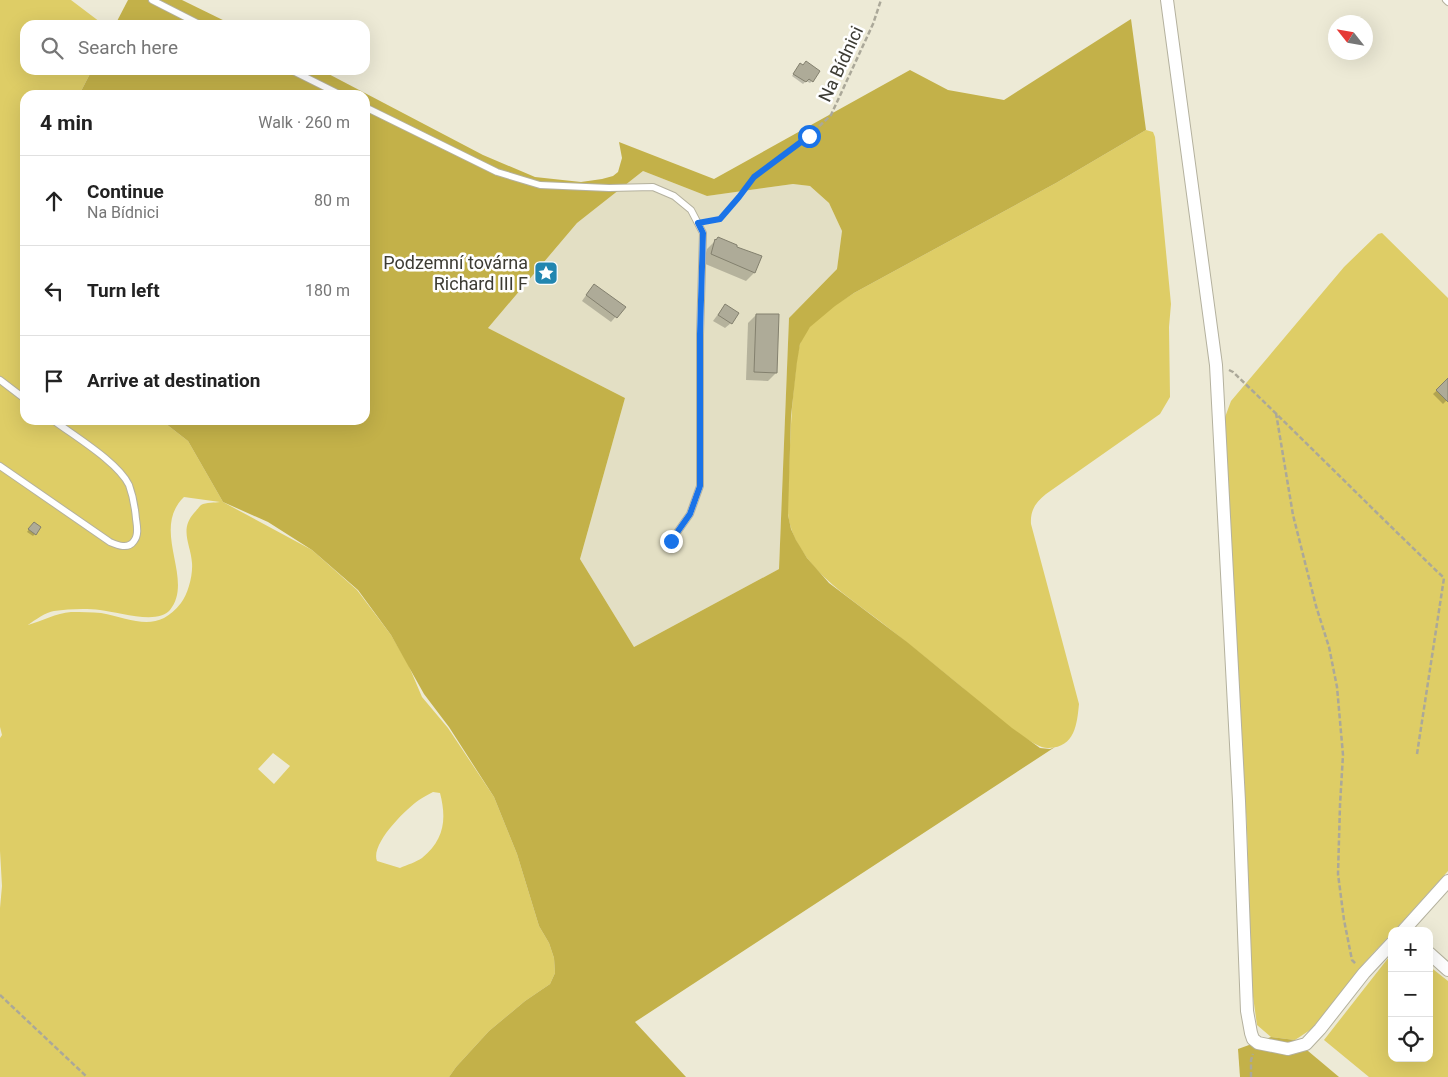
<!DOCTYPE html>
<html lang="en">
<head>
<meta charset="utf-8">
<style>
	:root { --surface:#fff; --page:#f2f2f2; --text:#222; --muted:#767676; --line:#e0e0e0 }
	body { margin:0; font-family:Roboto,sans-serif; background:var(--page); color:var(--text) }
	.controls { position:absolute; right:15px; bottom:15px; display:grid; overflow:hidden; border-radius:10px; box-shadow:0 5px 20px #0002 }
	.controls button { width:45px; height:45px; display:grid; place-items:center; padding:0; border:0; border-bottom:1px solid var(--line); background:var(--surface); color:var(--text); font:25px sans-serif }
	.compass { position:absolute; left:1328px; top:15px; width:45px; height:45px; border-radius:50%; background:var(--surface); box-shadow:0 5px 20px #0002; rotate:301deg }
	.stop { position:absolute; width:15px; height:15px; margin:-11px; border:4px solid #1a73e8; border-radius:50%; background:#fff }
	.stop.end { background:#1a73e8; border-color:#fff; box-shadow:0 1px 5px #0008 }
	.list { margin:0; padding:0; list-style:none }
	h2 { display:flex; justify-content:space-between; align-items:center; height:65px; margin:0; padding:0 20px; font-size:21px }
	h2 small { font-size:16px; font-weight:400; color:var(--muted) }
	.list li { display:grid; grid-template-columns:32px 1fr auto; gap:15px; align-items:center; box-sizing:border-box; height:90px; padding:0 20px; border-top:1px solid var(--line) }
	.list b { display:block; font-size:19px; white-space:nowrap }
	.list p { margin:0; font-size:16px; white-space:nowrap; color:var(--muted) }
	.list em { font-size:16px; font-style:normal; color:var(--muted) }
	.icon { flex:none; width:28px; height:28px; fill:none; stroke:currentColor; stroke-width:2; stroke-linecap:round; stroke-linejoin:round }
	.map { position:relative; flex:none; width:1448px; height:1077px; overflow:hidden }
	.search { position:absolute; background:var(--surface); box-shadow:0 5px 20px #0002; left:20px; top:20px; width:350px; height:55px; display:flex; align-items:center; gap:12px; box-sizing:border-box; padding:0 18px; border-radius:15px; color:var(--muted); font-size:19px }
	.panel { position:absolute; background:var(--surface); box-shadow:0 5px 20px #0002; left:20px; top:90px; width:350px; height:335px; border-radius:15px }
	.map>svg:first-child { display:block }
	.built { fill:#e3dfc4 }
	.green { fill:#decd66; fill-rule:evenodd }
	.forest { fill:#c3b149; fill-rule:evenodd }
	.shadow { fill:#0003 }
	.building { fill:#aeab98; stroke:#83806e }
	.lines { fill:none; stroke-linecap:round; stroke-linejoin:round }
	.lane-casing { stroke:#b4b19e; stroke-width:8 }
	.street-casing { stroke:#b4b19e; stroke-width:14 }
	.path { stroke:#aba899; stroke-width:2.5; stroke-dasharray:5 2.5; stroke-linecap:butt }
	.lane { stroke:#fff; stroke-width:6 }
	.street { stroke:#fff; stroke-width:12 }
	.route { stroke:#1a73e8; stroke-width:6 }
	.labels { text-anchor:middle; stroke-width:5; stroke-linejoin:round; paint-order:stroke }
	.street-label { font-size:18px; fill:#3d3c34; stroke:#fff }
	.poi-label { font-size:18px; fill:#3d3c34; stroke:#fff; text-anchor:end }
</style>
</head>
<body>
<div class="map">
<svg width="1448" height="1077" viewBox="0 0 1448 1077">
	<rect width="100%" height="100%" fill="#edead6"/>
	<!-- built -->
	<polygon class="built" points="643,171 707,196 793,184 810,186 829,203 842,231 837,269 789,318 779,569 634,647 580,559 625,398 488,328 577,223"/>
	<!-- green -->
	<g class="green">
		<path d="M0,0H71L104,25H25V70H92L79,95H25V420H161L188,441L223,502L312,550L357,590L391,635L408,664L422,697L448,728L494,797L517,854L539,926L549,943L554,958L555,973L550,984L525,1001L489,1031L456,1067L449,1077H0V908L2,886L0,851V738L2,735L0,727ZM184,497L220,502C215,503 206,502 201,505C199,507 196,511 194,513C179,530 191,545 192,563C193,575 188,594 181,603C157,634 133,619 101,613C92,612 81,612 71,612C56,613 42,621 28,625C35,620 46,612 54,611C68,609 86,608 100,610C118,612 158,625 170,610C195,579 150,530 184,497ZM273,753L290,766L274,784L258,769ZM433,792L440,793C447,820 444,840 422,858C416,862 407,865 400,868L377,861C370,844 406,809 419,800C423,797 428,795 433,792Z"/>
		<path d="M1146,130L1153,132L1155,137L1171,304L1169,327L1170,397L1160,414L1046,494C1036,502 1030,510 1031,524L1079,704C1077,724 1075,747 1049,748C1031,750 974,697 958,684C932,663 907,642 881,622C855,602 827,584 807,558C801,549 794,539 791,528C785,510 788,491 789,472C790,443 791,414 794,385C796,372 796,357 800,344C808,320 834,306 854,293L1056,183Z"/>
		<polygon points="1382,233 1448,298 1448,871 1394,931 1392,931 1392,933 1365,962 1316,1026 1295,1040 1271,1037 1257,1025 1251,982 1247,830 1224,420 1231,401 1344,267 1378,234"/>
		<polygon points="1392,955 1392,1058 1429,1058 1429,966 1448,981 1448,1077 1369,1077 1324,1040 1389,957"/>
	</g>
	<!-- forest -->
	<g class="forest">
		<polygon points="128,0 182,0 233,25 115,25"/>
		<path d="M1131,19L1146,130L1056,183L854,293L835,306L810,327L800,344L797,362L791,416L788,515L791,529L796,540L807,558L829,583L907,642L1012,728L1040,748L1050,749L1055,747L635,1022L686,1077H449L456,1067L489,1031L525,1001L550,984L555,973L554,958L549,943L539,926L517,854L494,797L449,727L424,694L391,635L358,590L312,550L268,522L223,502L188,441L161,420H365V95H79L92,70H321L483,155L535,177L581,182L602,179L613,176L618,172L622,158L619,142L714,179L910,70L948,90L1004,100ZM643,171L707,196L793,184L810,186L829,203L842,231L837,269L789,318L779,569L634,647L580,559L625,398L488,328L577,223Z"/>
		<polygon points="1271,1037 1295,1040 1339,1077 1240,1077 1238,1049"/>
	</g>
	<!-- shadow -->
	<g class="shadow">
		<polygon points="798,67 812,81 810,83 806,81 803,84 792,76"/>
		<polygon points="718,238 735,248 760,257 754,273 746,281 703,263 707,249"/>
		<polygon points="589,291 624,307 611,322 582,301"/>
		<polygon points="725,305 731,323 725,328 713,321"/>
		<polygon points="756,315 776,373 768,381 746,380 748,323"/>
		<polygon points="1448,380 1448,399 1443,404 1433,394"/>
		<polygon points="32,525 35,534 33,536 27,532"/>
	</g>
	<!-- building -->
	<g class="building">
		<polygon points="806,61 820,71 813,82 809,79 806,82 793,74 800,63 803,65"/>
		<polygon points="718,237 737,245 737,247 762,256 755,273 711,254 715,239 716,240"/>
		<polygon points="594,284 626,307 617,318 586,295"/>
		<polygon points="725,304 739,313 732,324 718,315"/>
		<polygon points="756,314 779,314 777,373 754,372"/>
		<polygon points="1448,378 1448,402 1436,390"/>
		<polygon points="34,522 41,527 36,535 28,529"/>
	</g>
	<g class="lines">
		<!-- lane casing -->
		<g class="lane-casing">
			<g id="lane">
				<polyline points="152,0 201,25"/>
				<polyline points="1446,0 1448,2"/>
				<polyline points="291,70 341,95"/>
				<polyline points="365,107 497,172 540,185 609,188 653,187 674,196 691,210 703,233 700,335 700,486 690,514 671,541"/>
				<polyline points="0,380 25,399"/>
				<path d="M0,466L110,542C117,545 128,550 134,541C139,535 137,526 136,519C135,507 133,496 129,485C118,462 74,436 53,420"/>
			</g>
		</g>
		<!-- street casing -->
		<g class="street-casing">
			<g id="street">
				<polyline points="1167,0 1216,365 1239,801 1247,1011 1251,1033 1253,1039 1258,1043 1288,1049 1306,1044 1320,1029 1364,973 1392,943"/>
				<polyline points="1403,931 1448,881"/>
				<polyline points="1429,953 1448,970"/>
			</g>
		</g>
		<!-- path -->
		<g class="path">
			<polyline points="707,221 720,219 739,197 754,177 809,136 831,115 873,24 881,0"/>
			<path d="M1229,370L1233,372C1304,440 1373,510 1444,578L1417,754"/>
			<polyline points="1276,413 1293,515 1316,606 1329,647 1337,687 1343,755 1340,805 1338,874 1344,920 1352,960 1356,964"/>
			<polyline points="0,995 87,1077"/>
			<polyline points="1251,1077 1251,1060 1253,1054"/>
		</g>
		<!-- lane -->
		<use href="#lane" class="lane"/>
		<!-- street -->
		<use href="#street" class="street"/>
	</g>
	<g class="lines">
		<!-- route -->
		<polyline class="route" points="671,541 690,514 700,486 700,334 703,233 698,223 720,219 739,197 754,177 809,136"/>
	</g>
	<!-- icons -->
	<defs>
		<g id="sight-square" transform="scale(1.25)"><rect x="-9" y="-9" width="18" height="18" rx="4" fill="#2286b0" stroke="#fff"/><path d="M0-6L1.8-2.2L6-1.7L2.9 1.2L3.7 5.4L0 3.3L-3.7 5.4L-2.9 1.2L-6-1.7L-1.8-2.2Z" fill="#fff"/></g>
	</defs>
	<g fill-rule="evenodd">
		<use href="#sight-square" x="546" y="273"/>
	</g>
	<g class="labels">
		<!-- street labels -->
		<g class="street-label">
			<text transform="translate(841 64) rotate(-65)" y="6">Na Bídnici</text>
		</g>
		<!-- poi labels -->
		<g class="poi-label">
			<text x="528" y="269">Podzemní továrna<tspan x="528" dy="21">Richard III F</tspan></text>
		</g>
	</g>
</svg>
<div class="controls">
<button>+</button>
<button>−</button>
<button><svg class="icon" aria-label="locate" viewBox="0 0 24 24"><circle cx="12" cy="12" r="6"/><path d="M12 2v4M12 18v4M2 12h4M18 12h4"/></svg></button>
</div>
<svg class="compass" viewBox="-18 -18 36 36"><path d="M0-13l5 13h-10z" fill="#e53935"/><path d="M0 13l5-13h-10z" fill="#767676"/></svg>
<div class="stop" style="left:809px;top:136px"></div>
<div class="stop end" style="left:671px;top:541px"></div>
<div class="search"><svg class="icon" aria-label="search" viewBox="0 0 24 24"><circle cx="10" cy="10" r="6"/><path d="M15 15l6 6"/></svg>Search here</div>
<section class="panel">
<h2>4 min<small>Walk · 260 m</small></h2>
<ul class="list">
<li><svg class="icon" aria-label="ahead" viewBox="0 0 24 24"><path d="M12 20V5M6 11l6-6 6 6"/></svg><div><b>Continue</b><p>Na Bídnici</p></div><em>80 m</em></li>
<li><svg class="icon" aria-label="left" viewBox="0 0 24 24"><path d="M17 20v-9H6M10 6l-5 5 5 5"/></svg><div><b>Turn left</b></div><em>180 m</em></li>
<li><svg class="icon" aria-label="arrive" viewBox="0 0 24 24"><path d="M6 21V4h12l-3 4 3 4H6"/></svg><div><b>Arrive at destination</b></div></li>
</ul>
</section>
</div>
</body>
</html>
